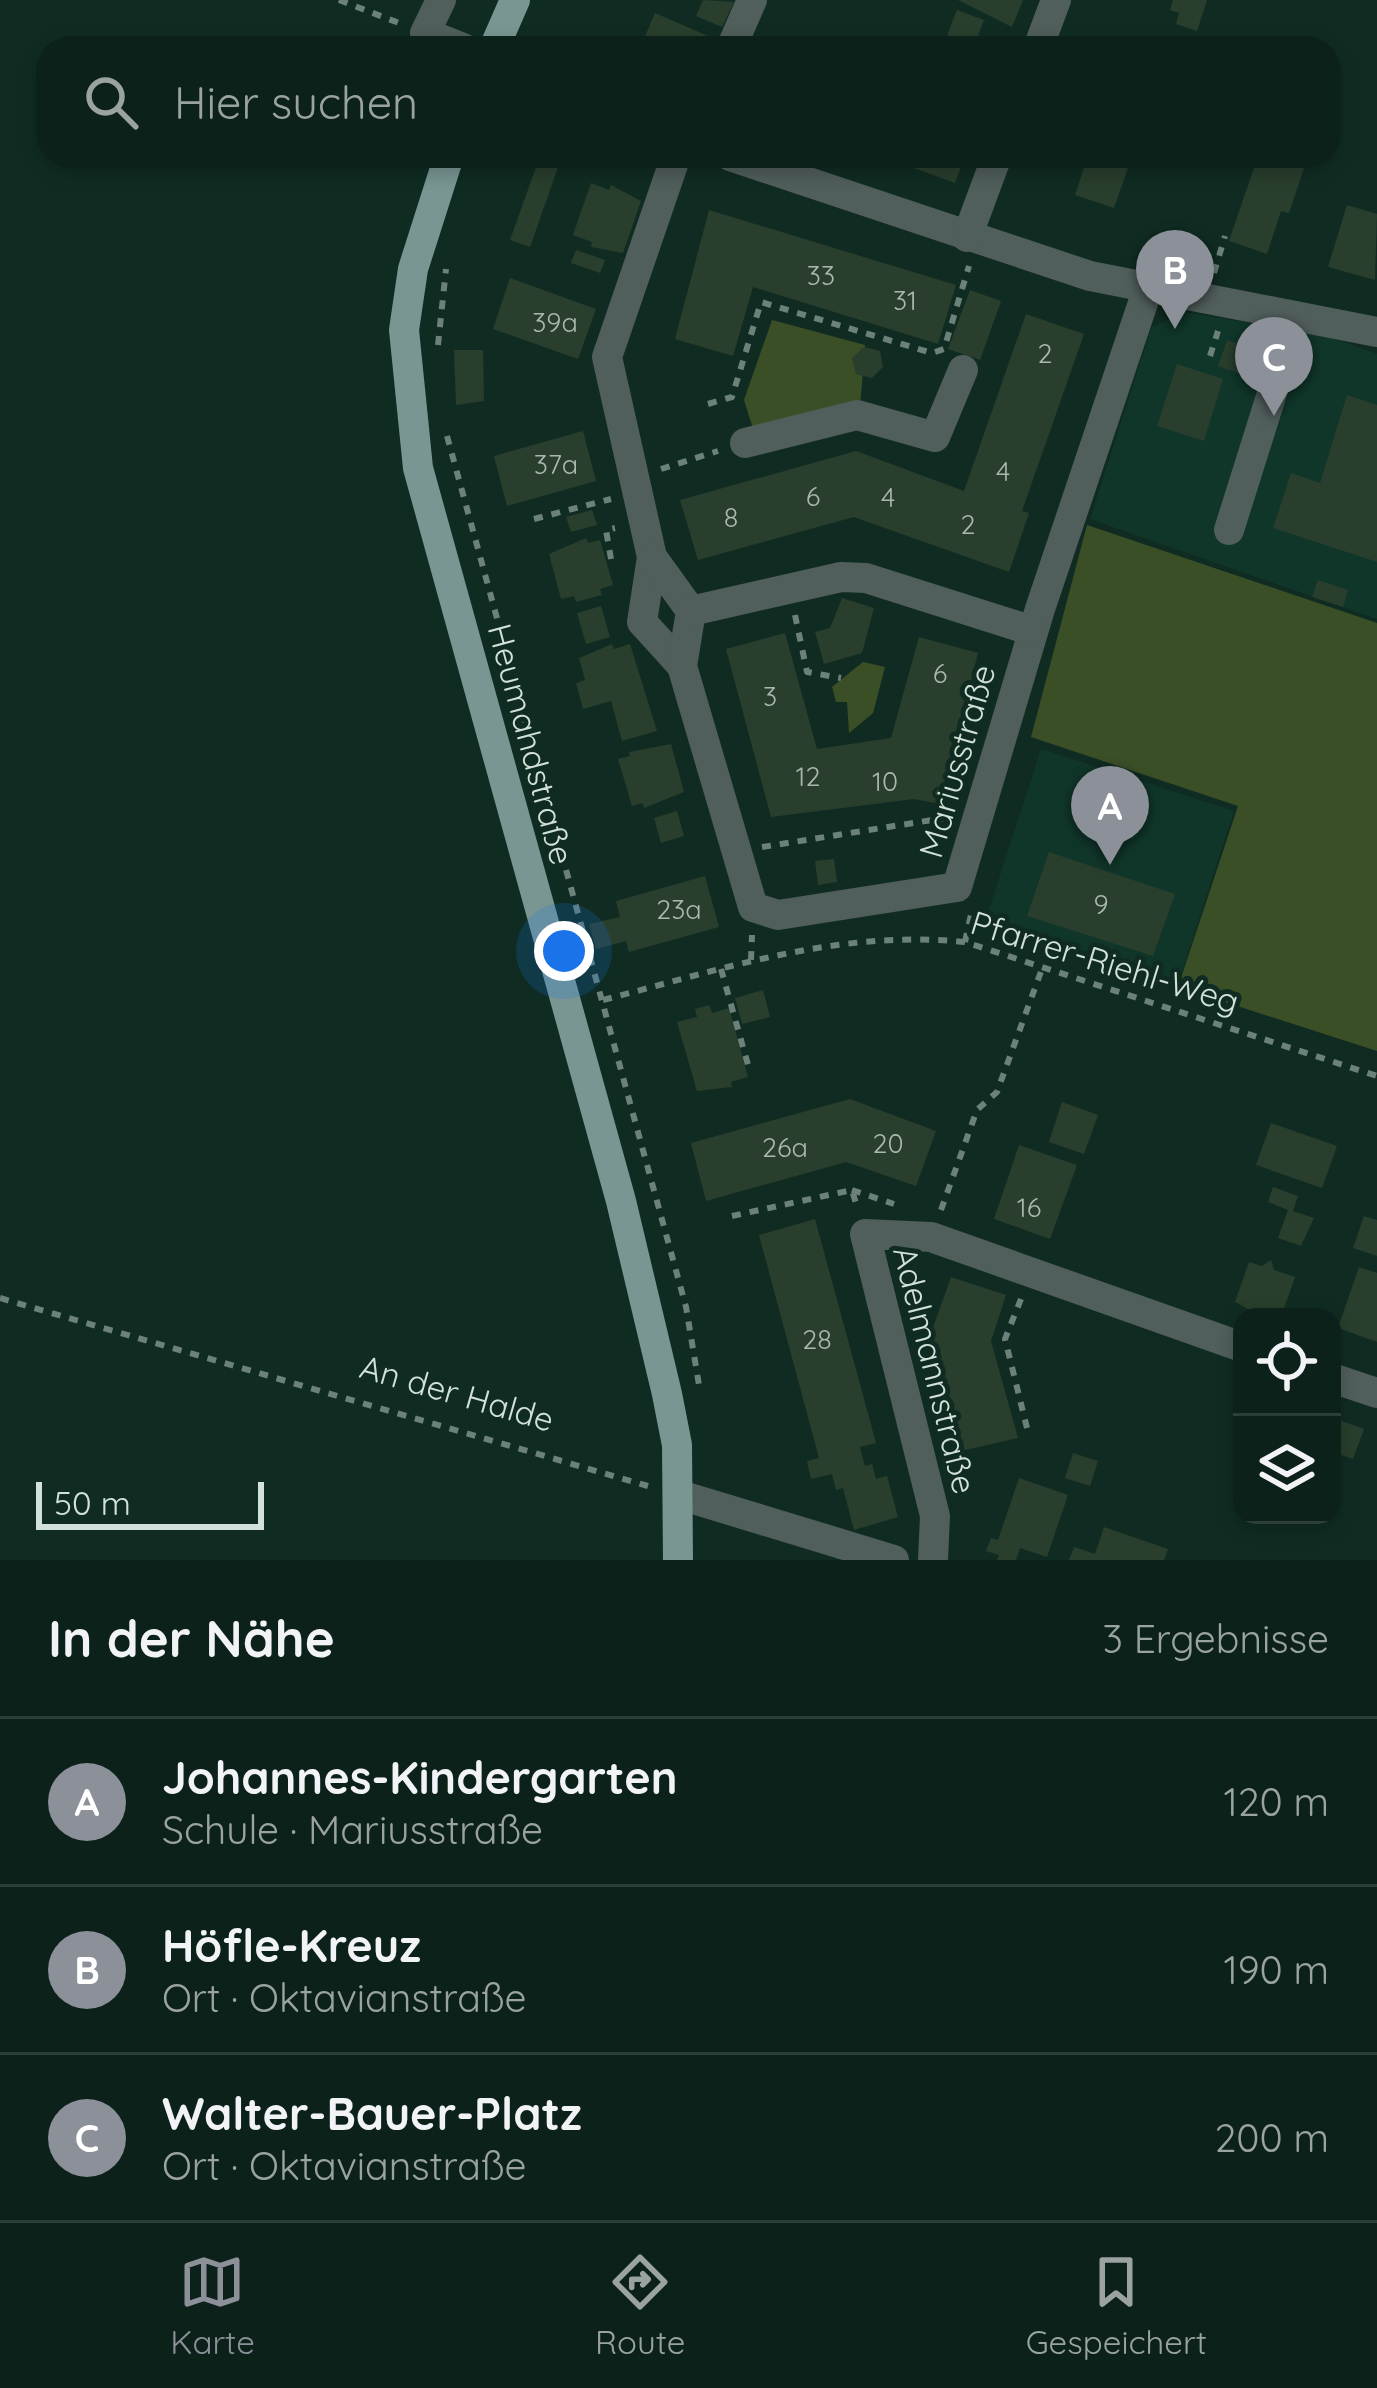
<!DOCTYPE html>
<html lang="de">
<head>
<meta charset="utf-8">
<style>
	:root { --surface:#0c211a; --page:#152923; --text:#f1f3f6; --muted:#9aa3a2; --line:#2c3e39; --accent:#8c9099 }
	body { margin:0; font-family:Quicksand,sans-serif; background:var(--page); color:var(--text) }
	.controls { position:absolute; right:36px; bottom:36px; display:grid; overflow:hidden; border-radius:24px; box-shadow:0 6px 18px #0003 }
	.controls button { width:108px; height:108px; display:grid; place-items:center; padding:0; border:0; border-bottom:3px solid var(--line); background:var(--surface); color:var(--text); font:60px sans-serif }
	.scale { position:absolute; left:36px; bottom:30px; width:228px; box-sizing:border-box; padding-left:12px; border:6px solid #d2e2db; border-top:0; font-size:33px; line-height:42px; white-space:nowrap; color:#d2e2db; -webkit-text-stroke:9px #102c22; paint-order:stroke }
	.you { position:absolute; left:564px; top:951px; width:42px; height:42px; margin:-30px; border:9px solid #fff; border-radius:50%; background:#1a73e8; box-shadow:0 0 0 18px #1a73e833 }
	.badge { display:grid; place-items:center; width:78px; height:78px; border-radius:50%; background:var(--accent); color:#fff; font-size:39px; font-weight:700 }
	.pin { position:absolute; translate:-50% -99px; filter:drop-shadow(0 3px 6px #0008) }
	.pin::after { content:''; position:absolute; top:63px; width:42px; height:36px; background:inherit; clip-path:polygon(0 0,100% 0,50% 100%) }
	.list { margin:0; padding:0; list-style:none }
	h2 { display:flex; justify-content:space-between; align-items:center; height:156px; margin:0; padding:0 48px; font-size:51px }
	h2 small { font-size:39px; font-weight:400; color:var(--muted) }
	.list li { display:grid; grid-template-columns:78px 1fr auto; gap:36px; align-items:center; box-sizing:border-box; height:168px; padding:0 48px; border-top:3px solid var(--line) }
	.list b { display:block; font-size:45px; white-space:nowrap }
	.list p { margin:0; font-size:39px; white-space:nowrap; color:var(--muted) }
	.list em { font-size:39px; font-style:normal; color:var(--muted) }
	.icon { flex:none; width:66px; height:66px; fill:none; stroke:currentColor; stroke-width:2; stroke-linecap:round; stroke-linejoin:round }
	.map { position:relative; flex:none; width:1377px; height:1560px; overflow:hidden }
	.search { position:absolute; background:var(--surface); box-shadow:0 6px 18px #0003; left:36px; right:36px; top:36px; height:132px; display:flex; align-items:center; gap:30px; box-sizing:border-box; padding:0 42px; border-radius:36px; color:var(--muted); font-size:45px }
	.sheet { height:660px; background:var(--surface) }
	nav { display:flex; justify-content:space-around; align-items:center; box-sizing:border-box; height:168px; border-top:3px solid var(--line); background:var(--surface); font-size:33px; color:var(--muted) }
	nav a { display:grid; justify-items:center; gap:6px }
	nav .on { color:var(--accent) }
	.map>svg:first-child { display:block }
	.built { fill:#10362a }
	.green { fill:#3b4f27 }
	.building { fill:#293e2d }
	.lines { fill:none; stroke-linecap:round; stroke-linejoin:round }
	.path { stroke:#6b8179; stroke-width:6; stroke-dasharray:9 9; stroke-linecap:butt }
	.minor { stroke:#505e5c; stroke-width:30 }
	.major { stroke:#799692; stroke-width:30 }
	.labels { text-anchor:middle; stroke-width:10; stroke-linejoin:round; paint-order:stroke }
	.number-label { font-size:27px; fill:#a8b9b0 }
	.street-label { font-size:33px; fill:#d2e2db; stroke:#102c22 }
</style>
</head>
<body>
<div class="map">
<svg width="1377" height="1560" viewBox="0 0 1377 1560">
	<rect width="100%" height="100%" fill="#102c22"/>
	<!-- built -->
	<g class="built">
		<polygon points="1185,312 1329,337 1377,354 1377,619 1090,519 1152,327"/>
		<polygon points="1041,749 1234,811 1179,981 986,919"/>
	</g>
	<!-- green -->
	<g class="green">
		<polygon points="772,320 865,345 860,407 755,435 744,400"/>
		<polygon points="1087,525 1377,623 1377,1051 1178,987 1238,806 1031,737"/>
		<polygon points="863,662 885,667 873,713 849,733 847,702 836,702 832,687"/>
	</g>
	<!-- building -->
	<g class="building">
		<polygon points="703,0 734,2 722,27 696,16"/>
		<polygon points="958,0 1023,0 1012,27"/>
		<polygon points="1173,0 1207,0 1197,31 1176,24 1179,13 1170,10"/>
		<polygon points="957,10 984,20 974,46 947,35"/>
		<polygon points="655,13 708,36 703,48 640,48"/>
		<polygon points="540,156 562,156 530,247 510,240"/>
		<polygon points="906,156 965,156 955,183 903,164"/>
		<polygon points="1088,156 1129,165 1114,208 1075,195"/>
		<polygon points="1258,156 1308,156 1289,213 1281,211 1267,254 1229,241"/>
		<polygon points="591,183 609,190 611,185 641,201 623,253 591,247 592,242 573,235"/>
		<polygon points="1347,205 1377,214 1375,280 1328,267"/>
		<polygon points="709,210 956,285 938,344 753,287 733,356 675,339"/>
		<polygon points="576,250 605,260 600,273 571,263"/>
		<polygon points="510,278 596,309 578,359 493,329"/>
		<polygon points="970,290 1001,301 980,360 948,349"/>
		<polygon points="1026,314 1084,334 1022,511 1029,513 1009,572 854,517 698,560 680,500 856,451 964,491"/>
		<polygon points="1227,340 1253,348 1243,375 1218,366"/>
		<polygon points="864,347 880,351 883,367 872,378 856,374 852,358"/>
		<polygon points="454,350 483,350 484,401 456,405"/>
		<polygon points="1177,364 1223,379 1204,441 1157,426"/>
		<polygon points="1347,395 1377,405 1377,562 1273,528 1291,473 1320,483"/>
		<polygon points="583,431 596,481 507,506 494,456"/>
		<polygon points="592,510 597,525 571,532 566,517"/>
		<polygon points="586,538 588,543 600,540 613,585 600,589 602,595 576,602 574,596 561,599 549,554"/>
		<polygon points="1318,580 1348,590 1343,607 1312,597"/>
		<polygon points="842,598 874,608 862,653 824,664 815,632 830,628"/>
		<polygon points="601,606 610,637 586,644 577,613"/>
		<polygon points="785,633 817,749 891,738 919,637 978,653 940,804 914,799 771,817 726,649"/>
		<polygon points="612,644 614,649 630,644 657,731 622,741 611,701 583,709 576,683 585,680 579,658"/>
		<polygon points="671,744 684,792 644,808 643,803 632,806 618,759 630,756 629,752"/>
		<polygon points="677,811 684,836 661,843 654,818"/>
		<polygon points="1049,852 1175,894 1153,956 1027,916"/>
		<polygon points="834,859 837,882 818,885 815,861"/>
		<polygon points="705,876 719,927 629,952 626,941 596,949 589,924 620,917 616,901"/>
		<polygon points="763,990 770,1017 742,1024 735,998"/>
		<polygon points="709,1005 712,1013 729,1008 748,1077 731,1082 732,1087 697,1091 677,1022 697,1017 695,1009"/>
		<polygon points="850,1099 936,1131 916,1186 846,1162 706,1201 691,1143"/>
		<polygon points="1062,1102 1098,1115 1084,1154 1049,1142"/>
		<polygon points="1271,1123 1337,1146 1322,1188 1256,1165"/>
		<polygon points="1019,1145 1077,1165 1050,1239 994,1219"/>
		<polygon points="1273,1187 1298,1196 1293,1211 1314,1218 1301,1246 1278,1238 1288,1210 1268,1202"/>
		<polygon points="1364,1216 1377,1220 1377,1256 1353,1248"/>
		<polygon points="815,1219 876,1443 860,1447 865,1466 872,1464 876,1479 887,1476 898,1517 854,1530 843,1488 836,1490 832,1474 811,1479 807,1461 819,1458 759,1235"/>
		<polygon points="1271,1260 1274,1270 1295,1277 1281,1317 1263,1317 1235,1302 1249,1262 1262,1266"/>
		<polygon points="1359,1267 1377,1273 1377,1342 1338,1328"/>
		<polygon points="951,1277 1006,1295 991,1341 1018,1438 961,1451 929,1339"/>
		<polygon points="1339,1420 1364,1429 1353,1459 1332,1452"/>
		<polygon points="1073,1453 1098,1461 1090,1486 1065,1478"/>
		<polygon points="1019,1478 1068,1495 1047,1557 1020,1548 1016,1560 997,1560 999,1555 986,1551 991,1538 998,1540"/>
		<polygon points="1104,1527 1168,1549 1164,1560 1069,1560 1074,1547 1095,1554"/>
	</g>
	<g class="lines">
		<!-- path -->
		<g class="path">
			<polyline points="339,0 399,23"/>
			<polyline points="1214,273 1225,236"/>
			<polyline points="438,345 446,269"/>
			<polyline points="1210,356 1218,331"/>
			<polyline points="708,404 732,397 761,302 932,353 944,349 969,266"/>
			<polyline points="447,436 686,1307 700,1391"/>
			<polyline points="661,469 718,451"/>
			<polyline points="534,519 611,499"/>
			<polyline points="611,559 606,530 615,528"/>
			<polyline points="795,615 807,672 841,678"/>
			<polyline points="762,847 951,817"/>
			<polyline points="965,942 972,910"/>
			<polyline points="751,960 752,935"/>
			<polyline points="721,969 750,1072"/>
			<path d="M603,1000C723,969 840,929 965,942L1377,1076"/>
			<polyline points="852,1190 894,1204"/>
			<polyline points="941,1210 977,1110 997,1092 1043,966"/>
			<polyline points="732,1216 852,1190 857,1207"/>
			<polyline points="0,1298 648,1486"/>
			<polyline points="1021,1299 1005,1339 1027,1428"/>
		</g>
		<!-- minor -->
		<g class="minor">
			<polyline points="441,0 425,33 463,48"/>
			<polyline points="731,48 752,0"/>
			<polyline points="1038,48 1056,0"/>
			<polyline points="676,156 607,357 652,557 642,622 682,666"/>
			<polyline points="730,156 1090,276 1377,332"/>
			<polyline points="967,237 997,156"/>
			<polyline points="745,443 857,415 935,437 963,370"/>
			<polyline points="1229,530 1296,317"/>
			<polyline points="652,557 691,611 682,666 753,907 778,915 957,887 1040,609 1148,288"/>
			<polyline points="691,611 841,577 866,578 1033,631"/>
			<polyline points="1332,1378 1377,1393"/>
			<polyline points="680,1495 894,1560"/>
			<polyline points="933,1560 935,1516 865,1234 931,1237 1242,1347"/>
		</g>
		<!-- major -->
		<g class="major">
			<polyline points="494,48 515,0"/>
			<polyline points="449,156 413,269 404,330 418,468 621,1201 667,1394 677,1445 678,1560"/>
		</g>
	</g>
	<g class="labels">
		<!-- number labels -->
		<g class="number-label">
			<text x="821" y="285">33</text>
			<text x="905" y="310">31</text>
			<text x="555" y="332">39a</text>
			<text x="1045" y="363">2</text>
			<text x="556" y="474">37a</text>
			<text x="1003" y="481">4</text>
			<text x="813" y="506">6</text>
			<text x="888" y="507">4</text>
			<text x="731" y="527">8</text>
			<text x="968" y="534">2</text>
			<text x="940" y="683">6</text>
			<text x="770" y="706">3</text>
			<text x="808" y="786">12</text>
			<text x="885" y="791">10</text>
			<text x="1101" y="914">9</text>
			<text x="679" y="919">23a</text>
			<text x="888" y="1153">20</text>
			<text x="785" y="1157">26a</text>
			<text x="1029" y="1217">16</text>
			<text x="817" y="1349">28</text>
		</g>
		<!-- street labels -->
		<g class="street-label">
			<text transform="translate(531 744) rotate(75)" y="12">Heumahdstraße</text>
			<text transform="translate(957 761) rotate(-74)" y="12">Mariusstraße</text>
			<text transform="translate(1105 962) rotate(17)" y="12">Pfarrer-Riehl-Weg</text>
			<text transform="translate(935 1370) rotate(76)" y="12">Adelmannstraße</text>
			<text transform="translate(457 1393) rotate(16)" y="12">An der Halde</text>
		</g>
	</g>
</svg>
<div class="controls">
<button><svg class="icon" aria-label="locate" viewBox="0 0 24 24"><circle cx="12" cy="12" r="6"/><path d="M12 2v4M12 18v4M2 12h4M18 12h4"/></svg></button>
<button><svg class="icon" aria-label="layers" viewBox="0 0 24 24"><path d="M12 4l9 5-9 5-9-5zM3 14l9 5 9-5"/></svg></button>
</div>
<div class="scale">50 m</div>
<div class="you"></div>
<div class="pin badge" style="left:1110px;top:865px">A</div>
<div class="pin badge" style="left:1175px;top:329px">B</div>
<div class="pin badge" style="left:1274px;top:416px">C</div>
<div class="search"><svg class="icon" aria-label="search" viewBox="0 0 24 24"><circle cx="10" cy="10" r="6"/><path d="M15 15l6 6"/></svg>Hier suchen</div>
</div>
<section class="sheet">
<h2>In der Nähe<small>3 Ergebnisse</small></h2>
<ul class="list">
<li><span class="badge">A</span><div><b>Johannes-Kindergarten</b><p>Schule · Mariusstraße</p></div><em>120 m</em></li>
<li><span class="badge">B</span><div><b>Höfle-Kreuz</b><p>Ort · Oktavianstraße</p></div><em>190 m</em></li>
<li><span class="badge">C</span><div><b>Walter-Bauer-Platz</b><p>Ort · Oktavianstraße</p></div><em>200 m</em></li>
</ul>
</section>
<nav>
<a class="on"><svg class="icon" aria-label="map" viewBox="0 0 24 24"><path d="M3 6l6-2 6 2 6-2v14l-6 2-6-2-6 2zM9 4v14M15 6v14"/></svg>Karte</a>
<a><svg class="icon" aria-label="directions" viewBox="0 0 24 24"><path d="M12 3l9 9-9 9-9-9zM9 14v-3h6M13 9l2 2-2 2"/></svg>Route</a>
<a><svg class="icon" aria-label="saved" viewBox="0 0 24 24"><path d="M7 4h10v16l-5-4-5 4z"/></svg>Gespeichert</a>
</nav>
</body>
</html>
